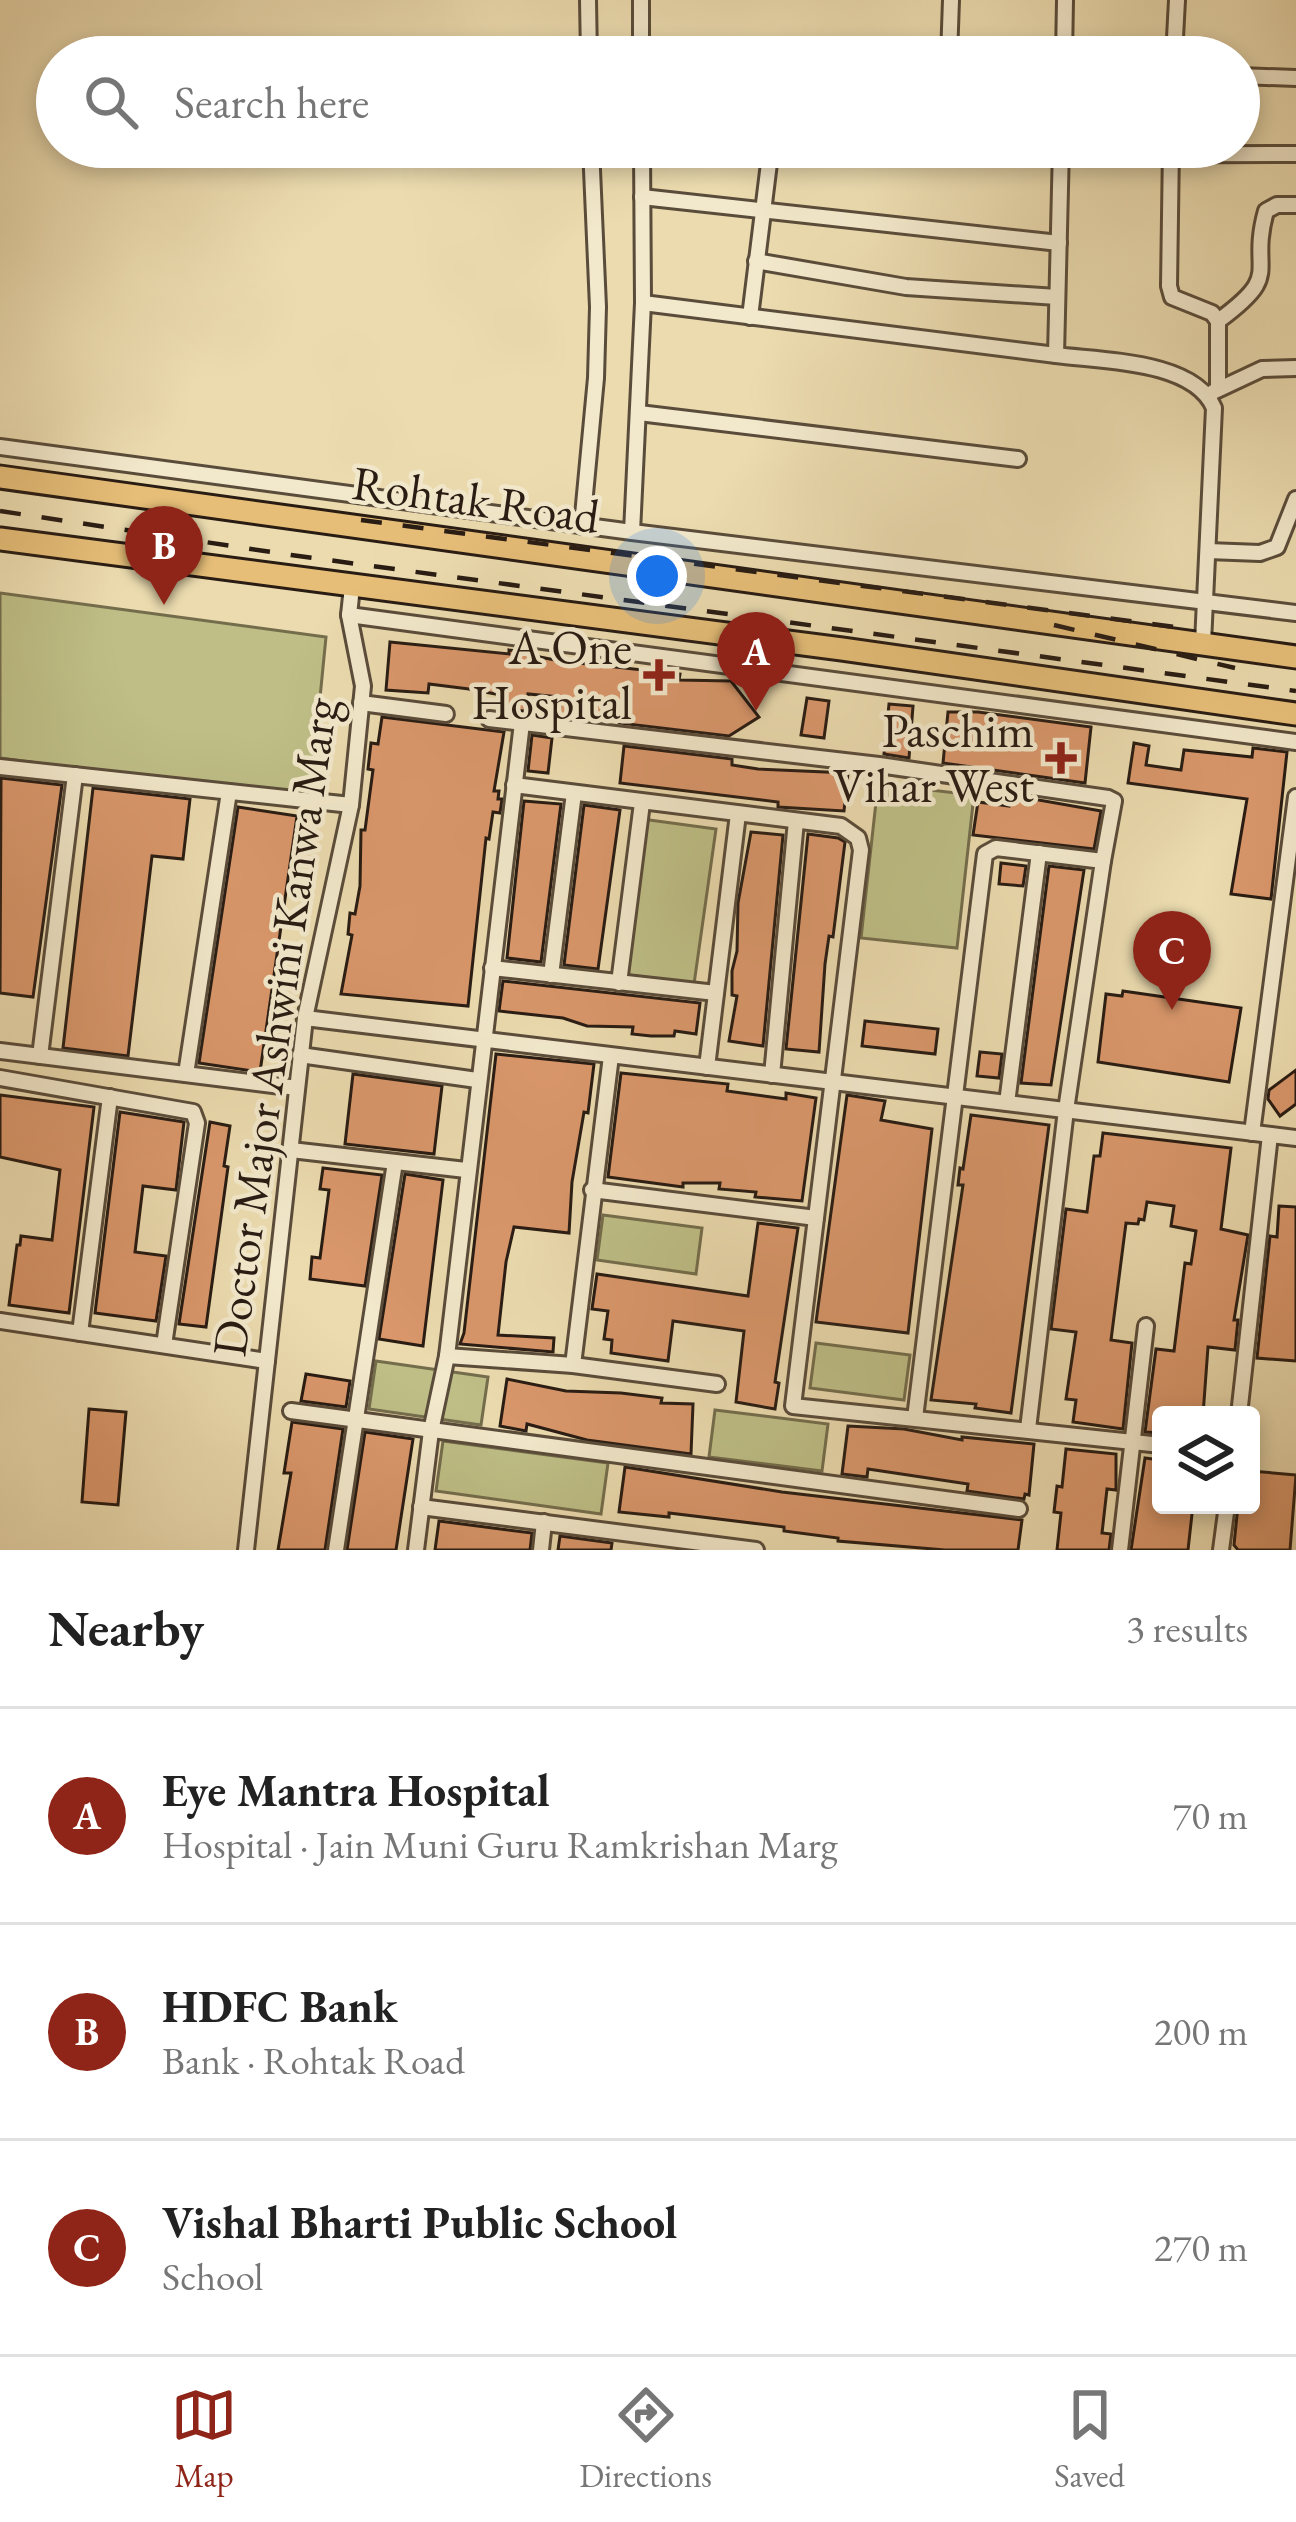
<!DOCTYPE html>
<html lang="en">
<head>
<meta charset="utf-8">
<style>
	:root { --surface:#fff; --page:#f6f6f6; --text:#222; --muted:#767676; --line:#e0e0e0; --accent:#8f2418 }
	body { margin:0; font-family:"EB Garamond",serif; background:var(--page); color:var(--text) }
	.controls { position:absolute; right:36px; bottom:36px; display:grid; overflow:hidden; border-radius:12px; box-shadow:0 6px 18px #0003 }
	.controls button { width:108px; height:108px; display:grid; place-items:center; padding:0; border:0; border-bottom:3px solid var(--line); background:var(--surface); color:var(--text); font:60px sans-serif }
	.you { position:absolute; left:657px; top:576px; width:42px; height:42px; margin:-30px; border:9px solid #fff; border-radius:50%; background:#1a73e8; box-shadow:0 0 0 18px #1a73e833 }
	.badge { display:grid; place-items:center; width:78px; height:78px; border-radius:50%; background:var(--accent); color:#fff; font-size:39px; font-weight:700 }
	.pin { position:absolute; translate:-50% -99px; filter:drop-shadow(0 3px 6px #0008) }
	.pin::after { content:''; position:absolute; top:63px; width:42px; height:36px; background:inherit; clip-path:polygon(0 0,100% 0,50% 100%) }
	.list { margin:0; padding:0; list-style:none }
	h2 { display:flex; justify-content:space-between; align-items:center; height:156px; margin:0; padding:0 48px; font-size:51px }
	h2 small { font-size:39px; font-weight:400; color:var(--muted) }
	.list li { display:grid; grid-template-columns:78px 1fr auto; gap:36px; align-items:center; box-sizing:border-box; height:216px; padding:0 48px; border-top:3px solid var(--line) }
	.list b { display:block; font-size:45px; white-space:nowrap }
	.list p { margin:0; font-size:39px; white-space:nowrap; color:var(--muted) }
	.list em { font-size:39px; font-style:normal; color:var(--muted) }
	.icon { flex:none; width:66px; height:66px; fill:none; stroke:currentColor; stroke-width:2; stroke-linecap:round; stroke-linejoin:round }
	.map { position:relative; flex:none; width:1296px; height:1550px; overflow:hidden }
	.search { position:absolute; background:var(--surface); box-shadow:0 6px 18px #0003; left:36px; right:36px; top:36px; height:132px; display:flex; align-items:center; gap:30px; box-sizing:border-box; padding:0 42px; border-radius:66px; color:var(--muted); font-size:45px }
	.sheet { height:804px; background:var(--surface) }
	nav { display:flex; justify-content:space-around; align-items:center; box-sizing:border-box; height:168px; border-top:3px solid var(--line); background:var(--surface); font-size:33px; color:var(--muted) }
	nav a { display:grid; justify-items:center; gap:6px }
	nav .on { color:var(--accent) }
	.map>svg:first-child { display:block }
	.green { fill:#bebe86; stroke:#746d4c; stroke-width:3 }
	.building { fill:#d9976b; stroke:#291c13; stroke-width:3 }
	.lines { fill:none; stroke-linecap:round; stroke-linejoin:round }
	.minor-casing { stroke:#5a4c3a; stroke-width:20 }
	.primary-casing { stroke:#291c13; stroke-width:27 }
	.minor { stroke:#f2e8cb; stroke-width:14 }
	.primary { stroke:#e6be78; stroke-width:21 }
	.rail { stroke:#291c13; stroke-width:4.5; stroke-dasharray:21 21; stroke-linecap:butt }
	.poi-dot { fill:#8f2418; stroke:#f2e8cb; stroke-width:4.5 }
	.labels { text-anchor:middle; stroke-width:9; stroke-linejoin:round; paint-order:stroke }
	.street-label { font-size:48px; fill:#291c13; stroke:#f2e8cb }
	.poi-label { font-size:48px; fill:#291c13; stroke:#f2e8cb; text-anchor:end }
</style>
</head>
<body>
<div class="map">
<svg width="1296" height="1550" viewBox="0 0 1296 1550">
	<rect width="100%" height="100%" fill="#ebdbaf"/>
	<filter id="stains"><feTurbulence type="fractalNoise" baseFrequency=".00167" numOctaves="4"/><feColorMatrix values="0 0 0 0 .2 0 0 0 0 .09 0 0 0 0 .02 0 0 0 .5 -.17"/></filter>
	<radialGradient id="worn" r=".72"><stop offset=".6" stop-color="#630" stop-opacity="0"/><stop offset="1" stop-color="#630" stop-opacity=".3"/></radialGradient>
	<!-- green -->
	<g class="green">
		<polygon points="0,593 326,637 310,799 0,758"/>
		<polygon points="878,784 974,795 957,948 861,938"/>
		<polygon points="642,819 716,829 694,984 621,974"/>
		<polygon points="603,1215 702,1228 696,1274 597,1260"/>
		<polygon points="816,1343 910,1355 904,1400 810,1388"/>
		<polygon points="376,1361 488,1377 481,1425 369,1409"/>
		<polygon points="715,1410 828,1424 822,1471 709,1457"/>
		<polygon points="443,1441 608,1463 601,1514 436,1491"/>
	</g>
	<!-- building -->
	<g class="building">
		<polygon points="390,642 509,654 509,650 531,652 530,655 560,661 680,674 679,680 731,681 759,717 729,736 619,723 619,719 559,716 561,697 528,694 527,711 505,710 506,696 469,689 429,684 428,693 386,690"/>
		<polygon points="807,698 829,701 824,738 801,735"/>
		<polygon points="889,704 913,706 909,758 884,754"/>
		<polygon points="948,712 978,712 1091,727 1085,783 943,763"/>
		<polygon points="382,717 504,732 494,791 499,791 498,799 502,799 500,813 493,812 489,839 486,838 468,1006 341,994 352,935 348,934 350,913 355,914 360,886 361,830 365,830 373,770 368,769 371,743 378,744"/>
		<polygon points="532,735 552,738 548,773 528,771"/>
		<polygon points="1134,743 1149,746 1146,765 1181,770 1184,750 1252,757 1253,748 1287,752 1271,899 1231,894 1247,799 1128,783"/>
		<polygon points="624,746 732,759 732,765 758,769 848,773 844,811 778,807 778,802 620,783"/>
		<polygon points="1,778 62,785 33,997 0,993"/>
		<polygon points="93,788 190,799 183,859 152,856 128,1056 63,1048"/>
		<polygon points="1010,795 1101,811 1094,849 973,835 978,802 1009,806"/>
		<polygon points="524,801 561,804 541,962 507,958"/>
		<polygon points="584,805 620,810 598,969 564,965"/>
		<polygon points="238,807 297,816 260,1072 199,1063"/>
		<polygon points="751,832 783,835 763,1046 729,1041 737,996 732,995 732,971 737,951 738,903"/>
		<polygon points="808,834 838,838 845,842 833,937 829,936 825,964 819,1052 786,1049"/>
		<polygon points="1001,863 1026,866 1023,886 999,884"/>
		<polygon points="1049,866 1084,870 1051,1085 1021,1083"/>
		<polygon points="503,981 700,1003 696,1034 675,1031 674,1036 651,1036 632,1034 633,1027 587,1026 563,1018 499,1011"/>
		<polygon points="1123,991 1241,1008 1229,1082 1098,1062 1106,994 1122,996"/>
		<polygon points="865,1021 938,1029 935,1054 862,1046"/>
		<polygon points="980,1052 1002,1054 999,1078 977,1076"/>
		<polygon points="496,1054 594,1064 588,1113 584,1112 572,1182 569,1233 514,1227 506,1262 498,1335 554,1338 553,1352 460,1344 464,1333"/>
		<polygon points="1296,1070 1296,1104 1280,1116 1268,1099 1269,1090"/>
		<polygon points="621,1073 728,1084 727,1091 786,1099 786,1093 816,1098 802,1201 755,1197 756,1192 719,1189 720,1183 683,1183 683,1187 608,1177"/>
		<polygon points="353,1074 442,1086 434,1154 345,1144"/>
		<polygon points="0,1095 94,1107 69,1313 9,1305 17,1245 20,1245 21,1236 52,1240 60,1170 0,1157"/>
		<polygon points="847,1095 885,1101 881,1120 932,1129 908,1333 816,1322"/>
		<polygon points="120,1112 184,1122 176,1190 143,1186 135,1252 166,1256 156,1321 95,1313"/>
		<polygon points="971,1115 1049,1125 1011,1413 975,1408 976,1404 931,1400 963,1185 958,1185 960,1168 963,1169"/>
		<polygon points="210,1122 230,1126 224,1166 228,1167 206,1327 179,1324"/>
		<polygon points="1103,1133 1231,1148 1221,1229 1248,1235 1234,1320 1238,1320 1235,1350 1208,1347 1203,1415 1161,1415 1161,1433 1145,1432 1156,1349 1174,1351 1185,1263 1191,1264 1196,1231 1171,1226 1174,1206 1147,1202 1144,1220 1139,1219 1138,1224 1126,1223 1111,1340 1132,1343 1123,1429 1073,1422 1076,1400 1066,1399 1076,1332 1051,1329 1066,1209 1087,1212 1094,1156 1100,1156"/>
		<polygon points="323,1168 382,1175 365,1286 310,1279 312,1257 320,1258 329,1190 320,1189"/>
		<polygon points="405,1174 443,1180 423,1346 379,1339"/>
		<polygon points="1279,1206 1296,1207 1296,1361 1257,1358 1270,1236 1277,1237"/>
		<polygon points="758,1223 798,1228 775,1382 779,1383 775,1409 736,1402 744,1331 673,1321 668,1361 611,1353 612,1340 604,1339 608,1311 592,1309 597,1274 748,1296"/>
		<polygon points="306,1374 350,1381 346,1407 301,1401"/>
		<polygon points="507,1379 566,1391 621,1393 662,1398 661,1403 693,1404 691,1454 587,1440 527,1424 526,1431 500,1426"/>
		<polygon points="89,1409 126,1412 118,1505 82,1502"/>
		<polygon points="292,1422 343,1429 325,1550 278,1550 291,1473 284,1473"/>
		<polygon points="848,1426 904,1429 962,1440 962,1437 1034,1444 1029,1495 1025,1494 1024,1499 967,1491 968,1484 868,1469 867,1477 842,1474"/>
		<polygon points="365,1432 413,1439 396,1550 347,1550"/>
		<polygon points="1066,1449 1116,1454 1116,1490 1107,1489 1102,1533 1111,1534 1109,1550 1057,1550 1061,1513 1054,1512 1057,1486 1062,1487"/>
		<polygon points="1145,1458 1161,1460 1161,1505 1193,1505 1188,1550 1131,1550"/>
		<polygon points="625,1467 782,1492 1022,1520 1018,1550 945,1550 838,1541 838,1538 784,1531 784,1527 669,1513 669,1517 619,1512"/>
		<polygon points="1251,1471 1296,1475 1290,1550 1238,1550 1234,1545 1238,1505 1251,1505"/>
		<polygon points="439,1521 532,1533 530,1550 435,1550"/>
		<polygon points="560,1536 612,1543 611,1550 558,1550"/>
	</g>
	<g class="lines">
		<!-- minor casing -->
		<g class="minor-casing">
			<g id="minor">
				<polyline points="588,0 589,57"/>
				<polyline points="641,0 641,57"/>
				<polyline points="949,57 951,0"/>
				<polyline points="1064,57 1065,0"/>
				<polyline points="1174,57 1177,0"/>
				<polyline points="1239,76 1296,78"/>
				<polyline points="881,147 1061,155 1296,154"/>
				<path d="M1061,147L1056,355C1101,361 1194,360 1214,408L1203,643"/>
				<polyline points="1171,147 1169,286 1172,297 1212,313 1218,321 1218,389"/>
				<polyline points="642,197 1059,243"/>
				<polyline points="756,261 906,287 1057,297"/>
				<polyline points="643,303 1056,355"/>
				<polyline points="750,317 771,147"/>
				<path d="M1218,321C1285,272 1248,275 1266,211L1277,205H1296"/>
				<polyline points="1213,392 1262,369 1296,368"/>
				<polyline points="639,413 1018,459"/>
				<polyline points="0,447 632,532 1296,613"/>
				<polyline points="582,526 596,378 598,307 591,147"/>
				<polyline points="632,532 643,303 642,147"/>
				<polyline points="1208,551 1260,553 1277,547 1296,499"/>
				<polyline points="349,615 1296,742"/>
				<polyline points="361,703 446,714"/>
				<polyline points="489,719 879,765 1108,798 1114,801 1103,861"/>
				<polyline points="0,767 351,805"/>
				<polyline points="514,785 841,826 858,838 861,850 793,1406 1161,1445"/>
				<polyline points="492,968 716,993"/>
				<polyline points="551,975 574,793"/>
				<polyline points="619,983 642,803"/>
				<polyline points="305,1018 1296,1138"/>
				<polyline points="0,1051 297,1088"/>
				<polyline points="300,1055 477,1080"/>
				<polyline points="40,1056 75,775"/>
				<polyline points="707,1067 738,814"/>
				<polyline points="186,1074 229,792"/>
				<polyline points="772,1075 796,821"/>
				<polyline points="0,1078 193,1112 197,1123 164,1345"/>
				<polyline points="1007,1103 1039,853"/>
				<polyline points="1252,1133 1296,797"/>
				<polyline points="291,1150 466,1170"/>
				<polyline points="592,1190 816,1218"/>
				<polyline points="0,1321 267,1361"/>
				<polyline points="80,1333 110,1097"/>
				<polyline points="447,1356 573,1365 717,1384"/>
				<polyline points="573,1365 611,1056"/>
				<polyline points="291,1411 1019,1509"/>
				<polyline points="1239,1415 1270,1135"/>
				<polyline points="915,1418 985,854 996,848 1103,861 1066,1110 1028,1429"/>
				<polyline points="421,1507 756,1550"/>
				<polyline points="246,1550 305,1018 351,805 363,686 349,615 352,587"/>
				<polyline points="336,1550 395,1162"/>
				<polyline points="416,1550 431,1431 447,1356 522,723"/>
				<polyline points="541,1550 544,1522"/>
				<polyline points="1120,1550 1146,1326"/>
				<polyline points="1221,1550 1227,1505"/>
			</g>
		</g>
		<!-- primary casing -->
		<g class="primary-casing">
			<g id="primary">
				<polyline points="0,477 1296,657"/>
				<polyline points="0,539 842,649 1296,714"/>
			</g>
		</g>
		<!-- minor -->
		<use href="#minor" class="minor"/>
		<!-- primary -->
		<use href="#primary" class="primary"/>
		<!-- rail -->
		<g class="rail">
			<polyline points="0,511 291,555 1296,691"/>
			<polyline points="361,520 1183,628"/>
			<polyline points="1054,625 1235,668"/>
		</g>
	</g>
	<!-- markers -->
	<g class="poi-dot">
		<path d="M653 657h12v12h12v12h-12v12h-12v-12h-12v-12h12z"/>
		<path d="M1055 740h12v12h12v12h-12v12h-12v-12h-12v-12h12z"/>
	</g>
	<g class="labels">
		<!-- street labels -->
		<g class="street-label">
			<text transform="translate(476 499) rotate(8)" y="17">Rohtak Road</text>
			<text transform="translate(274 1027) rotate(-82)" y="17">Doctor Major Ashwini Kanwa Marg</text>
		</g>
		<!-- poi labels -->
		<g class="poi-label">
			<text x="632" y="664">A One<tspan x="632" dy="55">Hospital</tspan></text>
			<text x="1034" y="747">Paschim<tspan x="1034" dy="55">Vihar West</tspan></text>
		</g>
	</g>
	<rect width="100%" height="100%" filter="url(#stains)"/>
	<rect width="100%" height="100%" fill="url(#worn)"/>
</svg>
<div class="controls">
<button><svg class="icon" aria-label="layers" viewBox="0 0 24 24"><path d="M12 4l9 5-9 5-9-5zM3 14l9 5 9-5"/></svg></button>
</div>
<div class="you"></div>
<div class="pin badge" style="left:756px;top:711px">A</div>
<div class="pin badge" style="left:164px;top:605px">B</div>
<div class="pin badge" style="left:1172px;top:1010px">C</div>
<div class="search"><svg class="icon" aria-label="search" viewBox="0 0 24 24"><circle cx="10" cy="10" r="6"/><path d="M15 15l6 6"/></svg>Search here</div>
</div>
<section class="sheet">
<h2>Nearby<small>3 results</small></h2>
<ul class="list">
<li><span class="badge">A</span><div><b>Eye Mantra Hospital</b><p>Hospital · Jain Muni Guru Ramkrishan Marg</p></div><em>70 m</em></li>
<li><span class="badge">B</span><div><b>HDFC Bank</b><p>Bank · Rohtak Road</p></div><em>200 m</em></li>
<li><span class="badge">C</span><div><b>Vishal Bharti Public School</b><p>School</p></div><em>270 m</em></li>
</ul>
</section>
<nav>
<a class="on"><svg class="icon" aria-label="map" viewBox="0 0 24 24"><path d="M3 6l6-2 6 2 6-2v14l-6 2-6-2-6 2zM9 4v14M15 6v14"/></svg>Map</a>
<a><svg class="icon" aria-label="directions" viewBox="0 0 24 24"><path d="M12 3l9 9-9 9-9-9zM9 14v-3h6M13 9l2 2-2 2"/></svg>Directions</a>
<a><svg class="icon" aria-label="saved" viewBox="0 0 24 24"><path d="M7 4h10v16l-5-4-5 4z"/></svg>Saved</a>
</nav>
</body>
</html>
